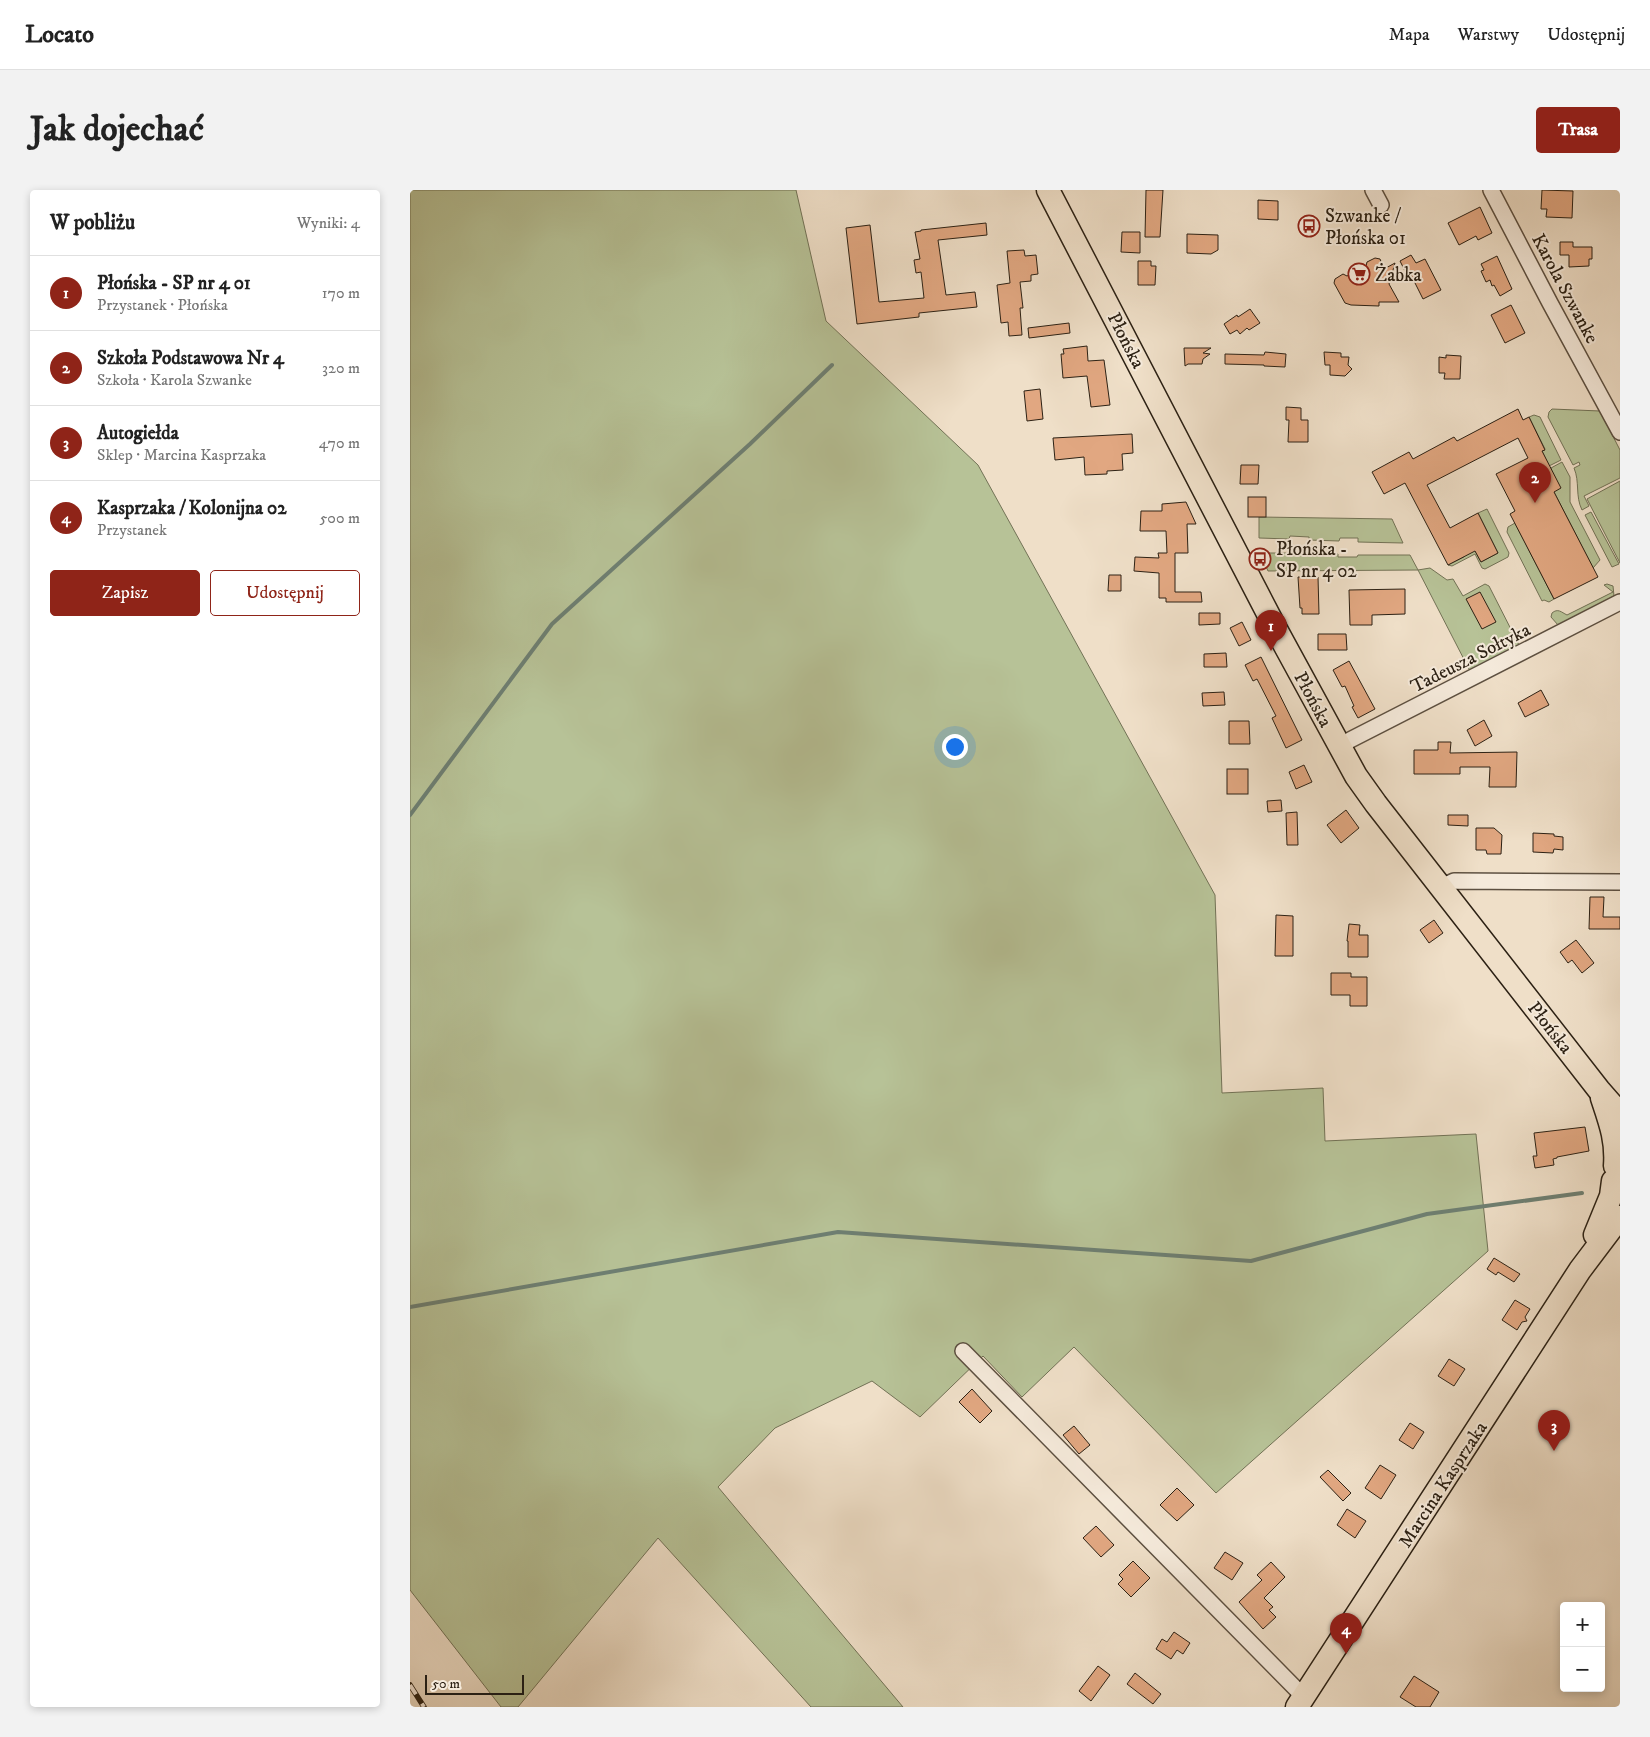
<!DOCTYPE html>
<html lang="pl">
<head>
<meta charset="utf-8">
<style>
	:root { --surface:#fff; --page:#f2f2f2; --text:#222; --muted:#767676; --line:#e0e0e0; --accent:#8f2418 }
	body { margin:0; font-family:"IM FELL DW Pica",serif; background:var(--page); color:var(--text) }
	.controls { position:absolute; right:15px; bottom:15px; display:grid; overflow:hidden; border-radius:5px; box-shadow:0 2px 8px #0003 }
	.controls button { width:45px; height:45px; display:grid; place-items:center; padding:0; border:0; border-bottom:1px solid var(--line); background:var(--surface); color:var(--text); font:25px sans-serif }
	.scale { position:absolute; left:15px; bottom:12px; width:99px; box-sizing:border-box; padding-left:5px; border:2px solid #2c2114; border-top:0; font-size:14px; line-height:18px; white-space:nowrap; color:#2c2114; -webkit-text-stroke:4px #f5eadb; paint-order:stroke }
	.you { position:absolute; left:544px; top:556px; width:18px; height:18px; margin:-12px; border:4px solid #fff; border-radius:50%; background:#1a73e8; box-shadow:0 0 0 8px #1a73e833 }
	.badge { display:grid; place-items:center; width:32px; height:32px; border-radius:50%; background:var(--accent); color:#fff; font-size:16px; font-weight:700 }
	.pin { position:absolute; translate:-50% -41px; filter:drop-shadow(0 1px 2px #0008) }
	.pin::after { content:''; position:absolute; top:26px; width:18px; height:15px; background:inherit; clip-path:polygon(0 0,100% 0,50% 100%) }
	.list { margin:0; padding:0; list-style:none }
	h2 { display:flex; justify-content:space-between; align-items:center; height:65px; margin:0; padding:0 20px; font-size:21px }
	h2 small { font-size:16px; font-weight:400; color:var(--muted) }
	.list li { display:grid; grid-template-columns:32px 1fr auto; gap:15px; align-items:center; box-sizing:border-box; height:75px; padding:0 20px; border-top:1px solid var(--line) }
	.list b { display:block; font-size:19px; white-space:nowrap }
	.list p { margin:0; font-size:16px; white-space:nowrap; color:var(--muted) }
	.list em { font-size:16px; font-style:normal; color:var(--muted) }
	.actions { display:flex; gap:10px; padding:15px 20px }
	.actions a { flex:1; padding:11px 0; border:1px solid var(--accent); border-radius:5px; text-align:center; font-size:18px; color:var(--accent) }
	.actions .main { background:var(--accent); color:#fff }
	.map { position:relative; flex:none; width:1210px; height:1517px; overflow:hidden; border-radius:5px }
	header { display:flex; align-items:center; gap:30px; box-sizing:border-box; height:70px; padding:0 25px; background:var(--surface); border-bottom:1px solid var(--line) }
	header strong { font-size:24px }
	nav { display:flex; gap:28px; margin-inline-start:auto; font-size:18px }
	.intro { display:flex; align-items:center; justify-content:space-between; box-sizing:border-box; height:120px; padding:0 30px }
	h1 { margin:0; font-size:35px }
	.button { padding:12px 22px; border-radius:5px; background:var(--accent); color:#fff; font-size:18px; font-weight:700 }
	main { display:flex; gap:30px; padding:0 30px }
	aside { flex:1; background:var(--surface); border-radius:5px; box-shadow:0 2px 8px #0003 }
	.map>svg:first-child { display:block }
	.green { fill:#b7c297; stroke:#727256 }
	.lines { fill:none; stroke-linecap:round; stroke-linejoin:round }
	.stream { stroke:#6e7f72; stroke-width:4 }
	.building { fill:#e1a781; stroke:#2c2114 }
	.minor-casing { stroke:#5d5041; stroke-width:18 }
	.primary-casing { stroke:#2c2114; stroke-width:25 }
	.minor { stroke:#f5eadb; stroke-width:15 }
	.primary { stroke:#efdfc8; stroke-width:22 }
	.rail-casing { stroke:#2c2114; stroke-width:5.5 }
	.rail { stroke:#f5eadb; stroke-width:4; stroke-dasharray:11; stroke-linecap:butt }
	.labels { text-anchor:middle; stroke-width:4; stroke-linejoin:round; paint-order:stroke }
	.poi-label { font-size:19px; fill:#2c2114; stroke:#f5eadb; text-anchor:start }
	.street-label { font-size:19px; fill:#2c2114; stroke:#f5eadb }
</style>
</head>
<body>
<header>
<strong>Locato</strong>
<nav><a>Mapa</a><a>Warstwy</a><a>Udostępnij</a></nav>
</header>
<div class="intro"><h1>Jak dojechać</h1><a class="button">Trasa</a></div>
<main>
<aside>
<h2>W pobliżu<small>Wyniki: 4</small></h2>
<ul class="list">
<li><span class="badge">1</span><div><b>Płońska - SP nr 4 01</b><p>Przystanek · Płońska</p></div><em>170 m</em></li>
<li><span class="badge">2</span><div><b>Szkoła Podstawowa Nr 4</b><p>Szkoła · Karola Szwanke</p></div><em>320 m</em></li>
<li><span class="badge">3</span><div><b>Autogiełda</b><p>Sklep · Marcina Kasprzaka</p></div><em>470 m</em></li>
<li><span class="badge">4</span><div><b>Kasprzaka / Kolonijna 02</b><p>Przystanek</p></div><em>500 m</em></li>
</ul>
<div class="actions"><a class="main">Zapisz</a><a>Udostępnij</a></div>
</aside>
<div class="map">
<svg width="1210" height="1517" viewBox="0 0 1210 1517">
	<rect width="100%" height="100%" fill="#efdfc8"/>
	<filter id="stains"><feTurbulence type="fractalNoise" baseFrequency=".004" numOctaves="4"/><feColorMatrix values="0 0 0 0 .2 0 0 0 0 .09 0 0 0 0 .02 0 0 0 .5 -.17"/></filter>
	<radialGradient id="worn" r=".72"><stop offset=".6" stop-color="#630" stop-opacity="0"/><stop offset="1" stop-color="#630" stop-opacity=".3"/></radialGradient>
	<!-- green -->
	<g class="green">
		<polygon points="0,0 386,0 416,131 568,275 805,705 812,903 913,898 915,951 1066,944 1078,1061 806,1303 664,1157 612,1207 573,1166 510,1227 462,1191 365,1238 308,1297 493,1517 401,1517 248,1348 108,1517 91,1517 0,1400"/>
		<path d="M1142,219L1190,221L1210,260V288L1174,306L1179,316L1172,320C1165,306 1170,292 1164,278L1170,275L1169,272L1163,275L1138,227L1139,222Z"/>
		<polygon points="1124,225 1130,227 1151,270 1139,276 1132,261 1135,259 1119,227"/>
		<polygon points="1152,272 1160,287 1160,312 1190,370 1183,378 1144,302 1141,278"/>
		<polygon points="1210,291 1210,373 1177,309"/>
		<polygon points="1077,319 1099,363 1098,367 1075,379 1072,378 1065,364 1042,376 1038,375 1054,367 1047,353 1058,348 1071,372 1088,363 1068,323"/>
		<polygon points="1181,322 1209,374 1202,377 1175,325"/>
		<polygon points="849,327 982,329 993,353 948,352 948,348 930,348 929,351 899,350 899,347 880,346 879,349 849,348"/>
		<polygon points="1105,333 1144,409 1139,412 1134,410 1132,411 1097,342 1098,337"/>
		<polygon points="850,363 878,363 879,365 897,366 898,364 928,364 928,367 947,367 948,365 1000,365 1008,380 1020,378 1037,390 1043,389 1053,406 1075,394 1079,396 1109,455 1060,481 1008,380 858,381"/>
		<path d="M1197,394L1203,396L1204,406L1148,435L1141,427L1142,423C1148,418 1151,422 1157,425L1203,402L1194,395Z"/>
	</g>
	<g class="lines">
		<!-- stream -->
		<g class="stream">
			<polyline points="0,625 142,434 340,254 422,175"/>
			<polyline points="0,1117 428,1042 841,1071 1017,1024 1172,1003"/>
		</g>
	</g>
	<!-- building -->
	<g class="building">
		<polygon points="736,0 753,0 750,47 735,47"/>
		<polygon points="1132,0 1163,1 1162,28 1136,27 1137,19 1131,19"/>
		<polygon points="848,10 868,11 868,30 848,29"/>
		<polygon points="1070,17 1082,43 1068,50 1066,46 1049,55 1038,33"/>
		<polygon points="576,33 577,45 528,50 536,105 565,102 567,117 509,123 509,127 447,134 436,38 460,35 469,112 514,108 511,82 506,83 504,70 510,69 505,42 511,41 511,40"/>
		<polygon points="712,42 730,42 730,63 711,62"/>
		<polygon points="777,44 808,45 808,60 801,64 777,63"/>
		<polygon points="1150,52 1163,52 1163,57 1182,57 1182,69 1179,69 1179,76 1159,77 1159,65 1150,65"/>
		<polygon points="614,60 615,66 626,65 628,84 621,85 621,91 610,92 613,118 610,118 612,145 599,146 598,132 591,133 587,95 600,93 597,61"/>
		<polygon points="1001,65 1006,73 1015,69 1031,100 1013,109 1001,85 998,87 990,71"/>
		<polygon points="1087,66 1102,99 1090,106 1084,95 1082,96 1080,90 1076,92 1071,81 1074,80 1071,74"/>
		<polygon points="965,68 970,69 974,79 985,73 979,94 989,112 969,112 969,116 941,115 935,113 924,93 925,89 933,84 937,86 956,76 957,72"/>
		<polygon points="728,71 741,71 741,76 746,76 745,95 728,95"/>
		<polygon points="1101,115 1115,143 1095,153 1081,125"/>
		<polygon points="840,119 850,133 839,140 837,138 830,144 827,140 820,144 814,134 827,125 828,127"/>
		<polygon points="659,133 660,143 619,148 618,138"/>
		<polygon points="677,156 678,171 694,170 700,215 681,217 677,186 653,188 651,164 654,164 653,159"/>
		<polygon points="774,158 801,158 793,163 800,164 793,169 792,174 778,174 775,176"/>
		<polygon points="855,162 876,164 875,177 854,176 854,175 815,174 815,164 854,165"/>
		<polygon points="914,162 931,163 931,167 939,167 938,175 942,179 935,186 920,185 920,175 915,175"/>
		<polygon points="1036,165 1051,166 1050,189 1034,189 1035,183 1029,183 1029,167 1036,168"/>
		<polygon points="630,199 633,229 617,231 614,201"/>
		<polygon points="876,217 891,218 891,230 898,230 898,252 878,252 879,230 876,230"/>
		<polygon points="1108,219 1113,230 1119,227 1135,260 1132,261 1151,298 1144,302 1188,387 1144,409 1100,324 1105,321 1086,284 1118,268 1108,248 1017,295 1040,338 1068,323 1088,363 1071,372 1065,361 1038,375 995,293 974,304 962,282 999,262 1003,269 1044,247 1047,251"/>
		<polygon points="722,244 723,263 712,264 713,280 697,281 697,284 675,285 674,267 645,270 643,248"/>
		<polygon points="831,275 849,275 848,294 830,294"/>
		<rect x="838" y="307" width="18" height="20"/>
		<polygon points="776,312 786,334 777,334 778,363 765,363 765,402 791,402 792,412 756,412 756,408 749,408 749,383 724,381 725,367 749,368 748,363 757,363 756,341 730,341 731,321 752,321 752,314"/>
		<polygon points="699,385 711,385 711,401 698,401"/>
		<polygon points="888,387 908,387 909,424 892,424 892,418 890,418"/>
		<polygon points="995,399 995,424 962,425 962,435 940,435 939,400"/>
		<polygon points="1070,402 1086,432 1072,439 1056,409"/>
		<polygon points="789,423 810,423 810,434 789,435"/>
		<polygon points="832,432 841,450 829,456 820,438"/>
		<polygon points="908,444 936,444 937,460 908,460"/>
		<polygon points="816,463 817,477 794,477 794,464"/>
		<polygon points="851,467 892,550 876,558 862,528 866,526 847,489 843,491 835,475"/>
		<polygon points="939,471 965,519 948,528 942,517 944,516 935,496 932,497 923,480"/>
		<polygon points="1131,500 1139,515 1115,527 1108,513"/>
		<polygon points="814,502 815,515 793,516 792,503"/>
		<polygon points="1074,530 1082,546 1065,556 1057,540"/>
		<polygon points="819,531 839,531 840,554 819,554"/>
		<polygon points="1028,552 1041,552 1040,563 1107,562 1106,597 1079,597 1080,577 1050,577 1050,584 1004,584 1004,560 1028,560"/>
		<polygon points="894,575 902,592 886,599 879,582"/>
		<rect x="817" y="579" width="21" height="25"/>
		<polygon points="871,610 872,621 858,622 857,611"/>
		<polygon points="936,620 949,638 931,653 917,635"/>
		<polygon points="887,622 888,655 877,655 876,623"/>
		<polygon points="1038,625 1058,625 1058,636 1038,635"/>
		<polygon points="1066,638 1084,638 1092,645 1091,664 1077,664 1076,660 1066,660"/>
		<polygon points="1123,643 1144,644 1144,646 1153,647 1153,660 1144,659 1143,663 1123,662"/>
		<polygon points="1180,707 1194,707 1193,727 1210,727 1210,739 1179,739"/>
		<polygon points="866,725 883,726 883,766 865,766"/>
		<polygon points="1024,730 1033,743 1019,753 1010,740"/>
		<polygon points="939,734 950,735 949,745 958,745 958,767 938,767 938,751 937,751"/>
		<polygon points="1166,750 1184,773 1172,783 1162,770 1158,773 1150,762"/>
		<polygon points="921,783 941,783 941,787 957,787 957,816 940,816 940,805 921,805"/>
		<polygon points="1175,937 1179,961 1147,967 1147,968 1143,969 1144,975 1125,978 1123,966 1127,966 1124,943"/>
		<polygon points="1084,1068 1110,1084 1104,1092 1088,1082 1086,1085 1077,1079"/>
		<polygon points="1105,1110 1120,1119 1115,1127 1117,1131 1112,1132 1107,1140 1092,1130"/>
		<polygon points="1039,1169 1055,1179 1044,1196 1028,1186"/>
		<polygon points="562,1199 582,1221 570,1233 549,1212"/>
		<polygon points="1000,1233 1014,1242 1003,1259 989,1250"/>
		<polygon points="664,1236 680,1255 669,1264 653,1245"/>
		<polygon points="970,1275 986,1285 971,1309 955,1298"/>
		<polygon points="918,1280 941,1303 933,1311 910,1287"/>
		<polygon points="767,1298 784,1315 767,1331 750,1315"/>
		<polygon points="937,1319 956,1331 945,1348 927,1335"/>
		<polygon points="686,1336 704,1355 691,1367 673,1348"/>
		<polygon points="815,1362 833,1373 822,1390 804,1378"/>
		<polygon points="723,1371 740,1388 721,1407 708,1394 713,1389 709,1385"/>
		<polygon points="861,1372 875,1387 854,1408 863,1417 859,1420 866,1427 853,1439 829,1412 852,1390 847,1385"/>
		<polygon points="764,1442 780,1453 773,1464 767,1460 761,1469 746,1459 752,1449 757,1452"/>
		<polygon points="688,1476 700,1485 681,1511 669,1501"/>
		<polygon points="725,1483 751,1504 743,1514 717,1494"/>
		<polygon points="1004,1486 1029,1502 1020,1517 1006,1517 990,1507"/>
	</g>
	<g class="lines">
		<!-- minor casing -->
		<g class="minor-casing">
			<g id="minor">
				<polyline points="963,0 971,15"/>
				<polyline points="1081,0 1140,113 1210,242"/>
				<polyline points="930,558 940,550 1210,412"/>
				<polyline points="1031,697 1044,691 1210,692"/>
				<polyline points="553,1161 893,1506"/>
			</g>
		</g>
		<!-- primary casing -->
		<g class="primary-casing">
			<g id="primary">
				<polyline points="638,0 867,441 946,586 966,614 1189,900 1210,924"/>
				<path d="M1192,908C1200,932 1207,950 1205,976"/>
				<polyline points="1185,1045 1201,1006 1203,991"/>
				<polyline points="887,1517 1170,1080 1210,1027"/>
			</g>
		</g>
		<!-- minor -->
		<use href="#minor" class="minor"/>
		<!-- primary -->
		<use href="#primary" class="primary"/>
		<!-- rail casing -->
		<g class="rail-casing">
			<polyline id="rail" points="0,1495 14,1517"/>
		</g>
		<!-- rail -->
		<use href="#rail" class="rail"/>
	</g>
	<!-- icons -->
	<defs>
		<g id="bus-ring" transform="scale(1.125)"><circle r="9.5" fill="#f5eadb" stroke="#8f2418" stroke-width="1.5"/><path d="M-5-6H5V4H4V6H2V4H-2V6H-4V4H-5ZM-3.5-4V0h7V-4ZM-3.5 1.2v1.5H-2V1.2ZM2 1.2v1.5H3.5V1.2Z" fill="#8f2418"/></g>
		<g id="supermarket-ring" transform="scale(1.125)"><circle r="9.5" fill="#f5eadb" stroke="#8f2418" stroke-width="1.5"/><path d="M-6-5.5h2.5l.6 2H6L4.5 2H-2.5L-4.4-4H-6ZM-1.5 3.2a1.3 1.3 0 1 0 .1 0ZM3 3.2a1.3 1.3 0 1 0 .1 0Z" fill="#8f2418"/></g>
	</defs>
	<g fill-rule="evenodd">
		<use href="#bus-ring" x="899" y="36"/>
		<use href="#supermarket-ring" x="949" y="84"/>
		<use href="#bus-ring" x="850" y="369"/>
	</g>
	<g class="labels">
		<!-- poi labels -->
		<g class="poi-label">
			<text x="915" y="32">Szwanke /<tspan x="915" dy="22">Płońska 01</tspan></text>
			<text x="965" y="91">Żabka</text>
			<text x="866" y="365">Płońska -<tspan x="866" dy="22">SP nr 4 02</tspan></text>
		</g>
		<!-- street labels -->
		<g class="street-label">
			<text transform="translate(1156 98) rotate(62)" y="7">Karola Szwanke</text>
			<text transform="translate(717 150) rotate(63)" y="7">Płońska</text>
			<text transform="translate(1060 467) rotate(-27)" y="7">Tadeusza Sołtyka</text>
			<text transform="translate(904 509) rotate(62)" y="7">Płońska</text>
			<text transform="translate(1141 837) rotate(52)" y="7">Płońska</text>
			<text transform="translate(1032 1294) rotate(-57)" y="7">Marcina Kasprzaka</text>
		</g>
	</g>
	<rect width="100%" height="100%" filter="url(#stains)"/>
	<rect width="100%" height="100%" fill="url(#worn)"/>
</svg>
<div class="controls">
<button>+</button>
<button>−</button>
</div>
<div class="scale">50 m</div>
<div class="you"></div>
<div class="pin badge" style="left:861px;top:461px">1</div>
<div class="pin badge" style="left:1125px;top:313px">2</div>
<div class="pin badge" style="left:1144px;top:1261px">3</div>
<div class="pin badge" style="left:936px;top:1464px">4</div>
</div>
</main>
</body>
</html>
